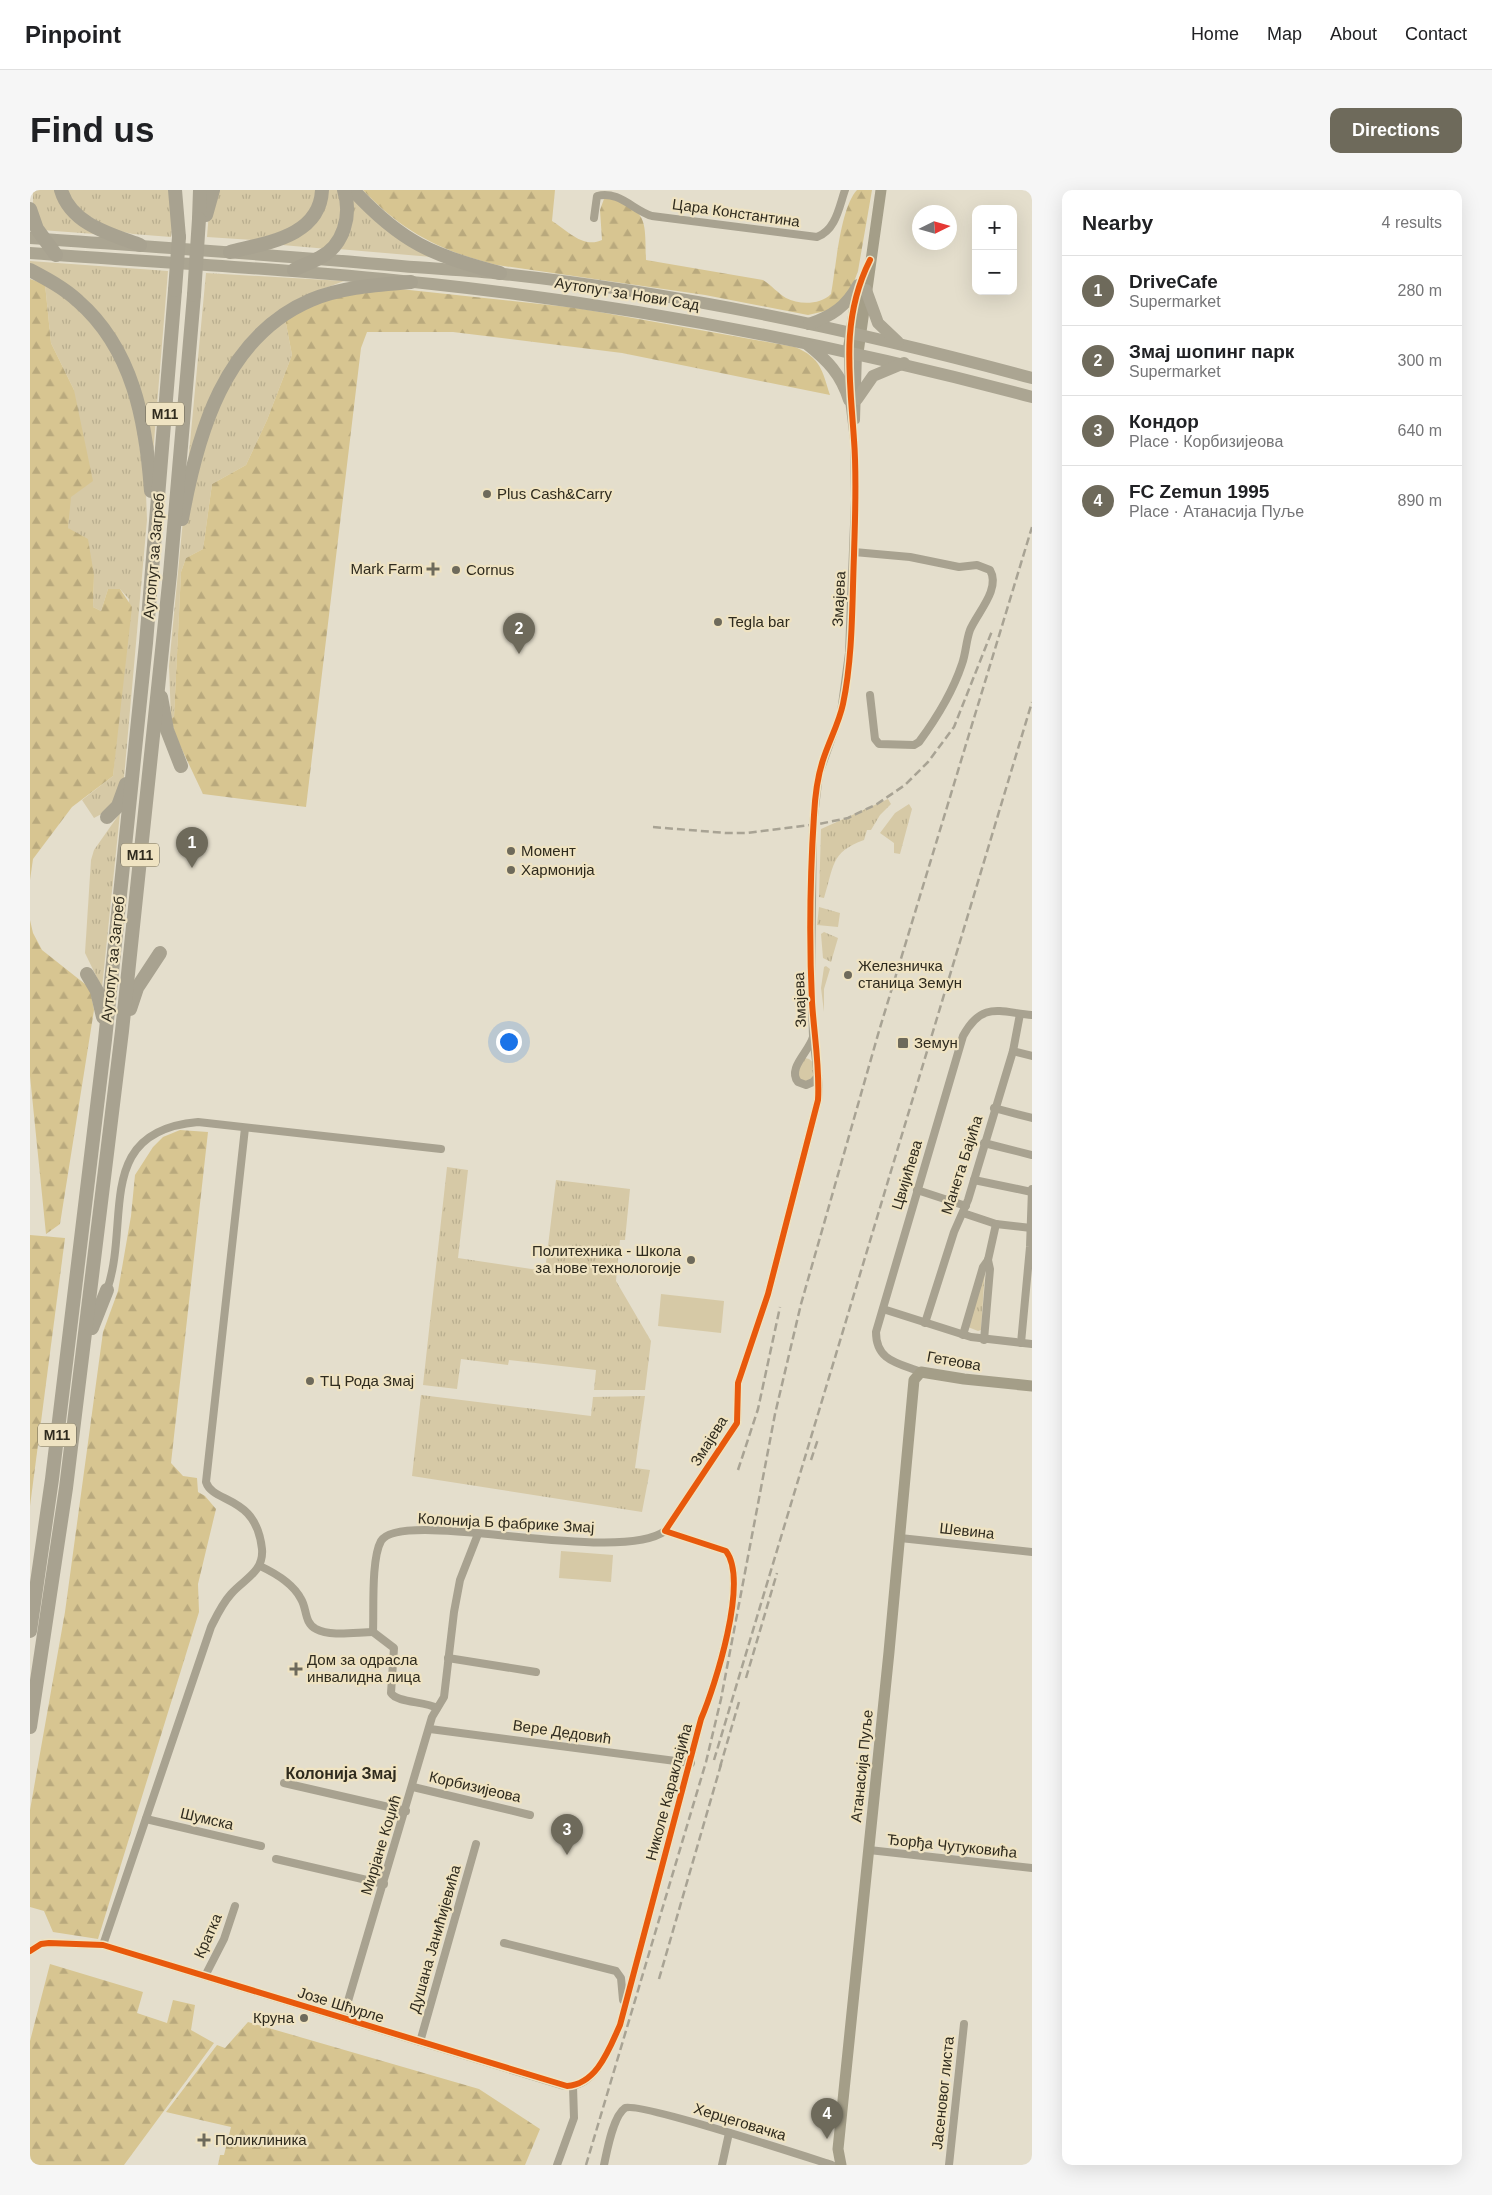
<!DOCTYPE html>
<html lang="en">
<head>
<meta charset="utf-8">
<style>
	:root { --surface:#fff; --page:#f6f6f6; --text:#202124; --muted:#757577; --line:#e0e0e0; --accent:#6e6a5b }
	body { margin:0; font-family:Arial,sans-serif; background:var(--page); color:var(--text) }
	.controls { position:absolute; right:15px; top:15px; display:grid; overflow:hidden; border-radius:10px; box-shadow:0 5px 20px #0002 }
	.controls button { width:45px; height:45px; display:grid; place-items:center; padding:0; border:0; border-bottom:1px solid var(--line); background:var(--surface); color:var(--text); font:25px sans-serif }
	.compass { position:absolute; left:882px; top:15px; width:45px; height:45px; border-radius:50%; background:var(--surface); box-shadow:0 5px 20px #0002; rotate:85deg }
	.you { position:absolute; left:478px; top:851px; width:18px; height:18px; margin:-12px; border:4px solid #fff; border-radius:50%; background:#1a73e8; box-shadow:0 0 0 8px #1a73e833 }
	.badge { display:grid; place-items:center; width:32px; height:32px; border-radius:50%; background:var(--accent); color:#fff; font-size:16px; font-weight:700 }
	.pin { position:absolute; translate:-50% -41px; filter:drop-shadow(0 1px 2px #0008) }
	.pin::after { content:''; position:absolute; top:26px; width:18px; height:15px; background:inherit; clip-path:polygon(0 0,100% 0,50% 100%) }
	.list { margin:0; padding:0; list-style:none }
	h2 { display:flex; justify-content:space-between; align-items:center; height:65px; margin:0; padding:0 20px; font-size:21px }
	h2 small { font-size:16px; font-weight:400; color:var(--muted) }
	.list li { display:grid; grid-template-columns:32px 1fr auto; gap:15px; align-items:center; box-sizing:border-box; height:70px; padding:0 20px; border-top:1px solid var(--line) }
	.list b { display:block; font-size:19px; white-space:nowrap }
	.list p { margin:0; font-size:16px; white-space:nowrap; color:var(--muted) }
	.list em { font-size:16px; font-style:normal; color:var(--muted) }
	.map { position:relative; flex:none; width:1002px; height:1975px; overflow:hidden; border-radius:10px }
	header { display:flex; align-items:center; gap:30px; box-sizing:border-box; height:70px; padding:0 25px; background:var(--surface); border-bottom:1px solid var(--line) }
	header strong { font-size:24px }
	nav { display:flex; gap:28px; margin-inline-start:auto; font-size:18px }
	.intro { display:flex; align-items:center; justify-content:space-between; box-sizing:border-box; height:120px; padding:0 30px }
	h1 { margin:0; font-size:35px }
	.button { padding:12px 22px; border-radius:10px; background:var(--accent); color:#fff; font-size:18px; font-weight:700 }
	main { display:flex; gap:30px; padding:0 30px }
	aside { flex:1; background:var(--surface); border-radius:10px; box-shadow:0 5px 20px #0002 }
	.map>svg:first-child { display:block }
	.grass { fill:url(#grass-tufts) }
	.forest { fill:url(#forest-firs) }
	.garden { fill:#d6c9a6 }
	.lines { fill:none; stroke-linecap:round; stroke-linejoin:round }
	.street { stroke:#a8a290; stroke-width:8 }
	.secondary { stroke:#a49e88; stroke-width:11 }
	.primary { stroke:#aba592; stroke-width:12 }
	.highway { stroke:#a8a290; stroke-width:14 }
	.rail { stroke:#a8a394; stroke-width:2.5; stroke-dasharray:8 4; stroke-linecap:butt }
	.highway-bridge { stroke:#a8a290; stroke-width:14 }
	.cycleway-casing { stroke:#efe3c2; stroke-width:9 }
	.cycleway { stroke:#e8590c; stroke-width:6 }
	.poi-dot { fill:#6e6a5b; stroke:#efe3c2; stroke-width:2 }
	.labels { text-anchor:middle; stroke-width:4.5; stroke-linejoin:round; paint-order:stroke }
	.shield { fill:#efe3c2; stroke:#69624f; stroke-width:1 }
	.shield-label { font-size:14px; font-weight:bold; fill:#2f2b1e }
	.street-label { font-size:15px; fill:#2f2b1e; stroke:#efe3c2 }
	.poi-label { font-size:15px; fill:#2f2b1e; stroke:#efe3c2; text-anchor:start }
	.neighbourhood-label { font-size:16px; font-weight:bold; fill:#2f2b1e; stroke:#efe3c2 }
</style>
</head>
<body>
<header>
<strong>Pinpoint</strong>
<nav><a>Home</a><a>Map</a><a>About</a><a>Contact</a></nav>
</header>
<div class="intro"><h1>Find us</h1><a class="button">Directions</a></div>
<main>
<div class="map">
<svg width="1002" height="1975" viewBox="0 0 1002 1975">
	<defs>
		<pattern id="grass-tufts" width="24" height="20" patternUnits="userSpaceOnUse" patternTransform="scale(1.25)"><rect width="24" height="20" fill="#d6c9a6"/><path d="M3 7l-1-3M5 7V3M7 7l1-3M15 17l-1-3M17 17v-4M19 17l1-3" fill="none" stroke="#b8ad8e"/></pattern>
		<pattern id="forest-firs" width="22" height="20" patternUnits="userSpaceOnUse" patternTransform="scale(1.25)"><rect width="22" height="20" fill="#d7c591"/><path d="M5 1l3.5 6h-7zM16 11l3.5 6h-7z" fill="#b9a97d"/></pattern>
	</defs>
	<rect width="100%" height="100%" fill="#e4decc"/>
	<!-- grass -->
	<g class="grass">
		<polygon points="3,0 28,0 65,44 11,40 3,22"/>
		<polygon points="35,0 141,0 143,31 141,47 103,44 84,40 49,21"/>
		<polygon points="186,0 288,0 285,16 265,38 223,50 177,47 179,21"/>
		<path d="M297,0H311L314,25L298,59L252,55C275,45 299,29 297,0Z"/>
		<polygon points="321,3 402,67 308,59"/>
		<polygon points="0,71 138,81 122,276 91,156 0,75"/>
		<polygon points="176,83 314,91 285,102 225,144 158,274"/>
		<polygon points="15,94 36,106 80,154 103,208 116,303 117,330 93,599 77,621 64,628 52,610 83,586 99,409 90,399 78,399 71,421 63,417 64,385 38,338 44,200 21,153"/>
		<polygon points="255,128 262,165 237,230 216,275 182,294 173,359 156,368 151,382 144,528 141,529 139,476 153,330 186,219 217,163"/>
		<path d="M858,609L861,614L850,625L841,640H837L834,650C800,662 804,677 794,708L789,707L791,639Z"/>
		<polygon points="879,614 882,619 870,664 864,663 864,653 850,643 865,623"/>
		<polygon points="90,623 72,798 55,763 61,670 64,660"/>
		<polygon points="789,717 810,723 808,737 787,735"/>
		<polygon points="794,742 808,748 801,772 793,768 791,744"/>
		<polygon points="796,776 800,779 794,799 794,822 791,798 794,777"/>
		<polygon points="775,868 779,869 784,873 785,886 777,892 769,889 767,878"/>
		<polygon points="417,977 438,980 428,1068 515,1081 526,990 600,999 595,1050 590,1050 586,1091 621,1151 615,1200 564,1200 566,1180 479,1170 478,1175 431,1169 427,1199 393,1195"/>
		<polygon points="955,1081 951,1140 948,1141 938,1137"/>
		<polygon points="391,1205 561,1226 563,1207 615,1206 605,1278 620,1280 612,1322 382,1286"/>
	</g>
	<!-- forest -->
	<g class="forest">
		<path d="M333,0H525L522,31C537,40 553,59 572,50L570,20L575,6C618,21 615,27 616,70L733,90C741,95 749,104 756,108C769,115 790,115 801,104C806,78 810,18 827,0H842L828,81L820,103L800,120L778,125L675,105L467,75C410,61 373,42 333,0Z"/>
		<polygon points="0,89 15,94 21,153 44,200 63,291 41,307 38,338 58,349 64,385 63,417 71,421 78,399 90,399 102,417 83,586 42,617 3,669 0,690"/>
		<path d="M370,99L547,118L765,157C791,168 792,180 800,205L592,163L423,142H337L331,158L276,617L173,604L146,547L141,529L144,527L151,382L156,368L173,359L182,294L216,275L237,230L262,165L255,128L304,105Z"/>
		<polygon points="0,730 3,743 12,760 60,798 64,820 30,1034 16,1044 0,886"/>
		<polygon points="150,940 178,942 141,1273 153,1286 167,1288 168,1302 175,1306 186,1319 168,1394 169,1422 68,1749 23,1742 14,1721 0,1717 0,1620 35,1422 73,1142 88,1101 101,1026 105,985 123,957 133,947"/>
		<polygon points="0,1045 35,1048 0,1316"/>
		<polygon points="20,1774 113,1802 107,1823 137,1833 143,1810 165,1815 161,1840 184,1853 94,1975 0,1975 0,1851"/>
		<polygon points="218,1832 449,1899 510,1939 495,1975 188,1975 190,1965 194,1965 201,1937 136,1922 187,1855 195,1858"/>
	</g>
	<!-- garden -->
	<g class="garden">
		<polygon points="631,1104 694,1111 691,1143 628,1136"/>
		<polygon points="531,1361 583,1365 581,1392 529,1388"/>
	</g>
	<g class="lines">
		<!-- street -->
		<g class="street">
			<path d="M564,28L567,6C589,0 604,21 622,26L787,47C806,40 809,17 815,0"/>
			<polyline points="826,230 828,163"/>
			<path d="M824,362L880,367L929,377L947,375L960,380C971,399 947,423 940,440C936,451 936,463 932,474C923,501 906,529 889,552L884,555L849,554L845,549L840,505"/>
			<path d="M783,847C779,862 757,878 768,892L776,895L783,892L788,886"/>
			<polyline points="983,861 1002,866"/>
			<polyline points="964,918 1002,928"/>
			<polyline points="954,953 1002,965"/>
			<polyline points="944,990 1002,1002"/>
			<polyline points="887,1000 936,1016"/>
			<polyline points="933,1023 966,1034 1001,1038"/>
			<path d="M77,1100C101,1031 63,941 168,932L411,959"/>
			<polyline points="853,1119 941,1147 1002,1154"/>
			<polyline points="895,1133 924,1042 938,1010 983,861 990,824"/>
			<polyline points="933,1145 953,1077 958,1070 966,1034"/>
			<polyline points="954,1150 960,1079 958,1070"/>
			<polyline points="991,1153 1000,1057 1002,999"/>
			<path d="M891,1182C868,1173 846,1171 846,1142L933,846C952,811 969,822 1002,825"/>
			<polyline points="635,1341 707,1233 708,1193 738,1104 788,910 789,896 783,846 781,790 783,635 789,584 811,522 819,463 825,309 824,250 819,210 818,161"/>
			<polyline points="870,1348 1002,1362"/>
			<path d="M230,1376C245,1383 263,1393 271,1409C277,1418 274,1433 286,1439C301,1447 327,1442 343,1442"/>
			<polyline points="418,1468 506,1482"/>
			<path d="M407,1518C395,1511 367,1513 361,1503L364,1458L343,1442C344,1420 341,1369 351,1351C371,1317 587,1376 635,1341"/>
			<polyline points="400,1539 661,1573"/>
			<polyline points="254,1593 376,1621"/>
			<polyline points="383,1597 500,1625"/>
			<polyline points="116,1629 231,1656"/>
			<polyline points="839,1660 1002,1678"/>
			<polyline points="246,1669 354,1694"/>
			<polyline points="474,1753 586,1781 591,1788 593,1810"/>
			<path d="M73,1755L181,1437C187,1425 192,1414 201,1404C214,1389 234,1382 232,1359C226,1304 183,1314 176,1292L215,938"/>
			<path d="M0,1761L11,1754L19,1753L73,1755L531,1895C564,1903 579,1858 590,1835L671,1529C685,1496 719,1391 696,1361L635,1341"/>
			<polyline points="175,1786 194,1749 205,1716"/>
			<polyline points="313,1828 402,1527 414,1507 424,1422 430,1390 448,1344"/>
			<polyline points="390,1852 446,1654"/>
			<polyline points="527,1975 544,1928 543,1896"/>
			<path d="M574,1975C577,1961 583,1926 595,1918C606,1911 777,1967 802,1975"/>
			<polyline points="692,1975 699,1943"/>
			<polyline points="919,1975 934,1834"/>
		</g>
		<!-- secondary -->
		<g class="secondary">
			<polyline points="818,161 828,97"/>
			<polyline points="828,163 851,0"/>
			<polyline points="811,1975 808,1959 859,1462 884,1190 891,1182 934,1189 1002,1196"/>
		</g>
		<!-- primary -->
		<g class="primary">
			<path d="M0,48C124,57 247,65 371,76C405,79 439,80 473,84C651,103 829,141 1002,188"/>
			<path d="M0,63C134,73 268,79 402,94C606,116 803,154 1002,207"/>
			<polyline points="836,100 848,133 868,152"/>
			<path d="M779,134C802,126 816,117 828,95"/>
			<path d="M777,154C797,170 811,184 819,210"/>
			<polyline points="827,209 843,186 874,173"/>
		</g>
		<!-- highway -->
		<g class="highway">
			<path d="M31,0C41,34 80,44 110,55"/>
			<polyline points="145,0 149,47"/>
			<path d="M323,0C371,52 403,66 470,83"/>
			<polyline points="0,19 7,39 26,65"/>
			<polyline points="176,25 183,0"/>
			<polyline points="169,29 170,0"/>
			<path d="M200,62C235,53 290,47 292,0"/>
			<path d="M0,80C17,89 34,98 48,111C103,159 116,231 121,301"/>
			<path d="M264,80C272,75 281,73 289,68C314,56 322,25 314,0"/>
			<path d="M152,329C167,245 194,147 281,110C312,97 347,95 381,92"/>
			<polyline points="131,507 137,540 151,576"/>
			<polyline points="77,627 88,616 96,594"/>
			<polyline points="57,784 67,801 73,827"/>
			<polyline points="100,819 107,798 130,763"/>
			<polyline points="62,1138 77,1100"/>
			<polyline points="0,1441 22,1289 75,850 116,453 145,100"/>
			<polyline points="0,1537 36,1298 92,841 140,384 164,105"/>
		</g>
		<!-- rail -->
		<g class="rail">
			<polyline points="623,637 696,643 716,643 789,634 818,628 847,614 875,595 898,572 924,537 962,441"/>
			<polyline points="781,1270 788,1249"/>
			<polyline points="708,1280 728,1219 750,1117"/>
			<polyline points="716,1488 747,1383"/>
			<polyline points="684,1570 1002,512"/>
			<polyline points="690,1577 709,1512"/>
			<polyline points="629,1789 692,1571"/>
			<polyline points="556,1975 676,1572 691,1509 745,1224 771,1114 849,841 1002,337"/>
		</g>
		<!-- highway-bridge -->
		<g class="highway-bridge">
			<polyline points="145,100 149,47"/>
			<polyline points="164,105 169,29"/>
		</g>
		<!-- cycleway casing -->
		<g class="cycleway-casing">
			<path id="cycleway" d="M0,1761L11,1754L19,1753L73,1755L537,1896C567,1894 579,1859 590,1835L671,1529C685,1496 719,1391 696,1361L635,1341L707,1233L708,1193L738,1104L788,910C790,878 784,844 782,812C779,750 780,687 784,625C785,606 787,588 793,570C799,551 809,533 813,514C823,466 822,414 824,365C825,327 827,288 824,250C820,187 810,130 840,70"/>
		</g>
		<!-- cycleway -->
		<use href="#cycleway" class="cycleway"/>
	</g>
	<!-- markers -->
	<g class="poi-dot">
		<circle cx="457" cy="304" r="5"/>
		<path d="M400.5 371.5h5v5h5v5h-5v5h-5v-5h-5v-5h5z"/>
		<circle cx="426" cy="380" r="5"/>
		<circle cx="688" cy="432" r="5"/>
		<circle cx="481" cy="661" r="5"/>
		<circle cx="481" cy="680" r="5"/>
		<circle cx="818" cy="785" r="5"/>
		<rect x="867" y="847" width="12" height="12" rx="2.5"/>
		<circle cx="661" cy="1070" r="5"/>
		<circle cx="280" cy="1191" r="5"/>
		<path d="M263.5 1471.5h5v5h5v5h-5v5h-5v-5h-5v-5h5z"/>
		<circle cx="274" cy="1828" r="5"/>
		<path d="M171.5 1942.5h5v5h5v5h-5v5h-5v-5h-5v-5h5z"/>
	</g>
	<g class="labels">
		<!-- shield labels -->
		<g class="shield">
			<rect x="116" y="212.5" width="38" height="23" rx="4"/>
			<rect x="91" y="653.5" width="38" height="23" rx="4"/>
			<rect x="8" y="1233.5" width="38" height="23" rx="4"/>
		</g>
		<g class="shield-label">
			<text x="135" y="229">M11</text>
			<text x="110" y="670">M11</text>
			<text x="27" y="1250">M11</text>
		</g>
		<!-- street labels -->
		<g class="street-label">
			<text transform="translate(706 23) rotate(8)" y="5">Цара Константина</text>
			<text transform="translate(597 104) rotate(9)" y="5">Аутопут за Нови Сад</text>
			<text transform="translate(124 366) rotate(-85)" y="5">Аутопут за Загреб</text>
			<text transform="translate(809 409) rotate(-87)" y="5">Змајева</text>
			<text transform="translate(83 769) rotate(-84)" y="5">Аутопут за Загреб</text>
			<text transform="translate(770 810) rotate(-92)" y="5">Змајева</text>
			<text transform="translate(932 975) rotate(-72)" y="5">Манета Бајића</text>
			<text transform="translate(877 985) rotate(-73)" y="5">Цвијићева</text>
			<text transform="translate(924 1171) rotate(10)" y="5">Гетеова</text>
			<text transform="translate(679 1251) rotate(-58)" y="5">Змајева</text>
			<text transform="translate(476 1333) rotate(3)" y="5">Колонија Б фабрике Змај</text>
			<text transform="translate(937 1341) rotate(6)" y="5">Шевина</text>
			<text transform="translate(532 1542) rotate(8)" y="5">Вере Дедовић</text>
			<text transform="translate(832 1576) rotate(-84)" y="5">Атанасија Пуље</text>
			<text transform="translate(445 1597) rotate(13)" y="5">Корбизијеова</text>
			<text transform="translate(639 1602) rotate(-75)" y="5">Николе Караклајића</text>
			<text transform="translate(177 1629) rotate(13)" y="5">Шумска</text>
			<text transform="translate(351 1655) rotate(-73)" y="5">Мирјане Коџић</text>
			<text transform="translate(922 1656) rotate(6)" y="5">Ђорђа Чутуковића</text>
			<text transform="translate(178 1746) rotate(-66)" y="5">Кратка</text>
			<text transform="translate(405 1749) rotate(-74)" y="5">Душана Јанићијевића</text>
			<text transform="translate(311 1815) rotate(17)" y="5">Јозе Шћурле</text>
			<text transform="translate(913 1903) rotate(-84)" y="5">Јасеновог листа</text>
			<text transform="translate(710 1932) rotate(17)" y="5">Херцеговачка</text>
		</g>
		<!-- poi labels -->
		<g class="poi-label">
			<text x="467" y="309">Plus Cash&amp;Carry</text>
			<text x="393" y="384" text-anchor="end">Mark Farm</text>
			<text x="436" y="385">Cornus</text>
			<text x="698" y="437">Tegla bar</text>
			<text x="491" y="666">Момент</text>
			<text x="491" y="685">Хармонија</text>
			<text x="828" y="781">Железничка<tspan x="828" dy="17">станица Земун</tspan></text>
			<text x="884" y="858">Земун</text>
			<text x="651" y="1066" text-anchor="end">Политехника - Школа<tspan x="651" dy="17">за нове технологоије</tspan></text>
			<text x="290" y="1196">ТЦ Рода Змај</text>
			<text x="277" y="1475">Дом за одрасла<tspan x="277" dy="17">инвалидна лица</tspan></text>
			<text x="264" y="1833" text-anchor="end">Круна</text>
			<text x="185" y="1955">Поликлиника</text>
		</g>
		<!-- neighbourhood labels -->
		<g class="neighbourhood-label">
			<text x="311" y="1589">Колонија Змај</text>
		</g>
	</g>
</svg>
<div class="controls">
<button>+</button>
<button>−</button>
</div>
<svg class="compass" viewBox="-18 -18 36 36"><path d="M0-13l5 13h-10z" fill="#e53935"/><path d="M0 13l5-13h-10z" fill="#757577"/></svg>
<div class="you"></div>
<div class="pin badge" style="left:162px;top:678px">1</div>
<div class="pin badge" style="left:489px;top:464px">2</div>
<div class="pin badge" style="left:537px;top:1665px">3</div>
<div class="pin badge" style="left:797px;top:1949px">4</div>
</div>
<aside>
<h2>Nearby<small>4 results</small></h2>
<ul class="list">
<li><span class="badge">1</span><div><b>DriveCafe</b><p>Supermarket</p></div><em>280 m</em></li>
<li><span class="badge">2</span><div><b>Змај шопинг парк</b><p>Supermarket</p></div><em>300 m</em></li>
<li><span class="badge">3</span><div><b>Кондор</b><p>Place · Корбизијеова</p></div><em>640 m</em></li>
<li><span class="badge">4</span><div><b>FC Zemun 1995</b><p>Place · Атанасија Пуље</p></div><em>890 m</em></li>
</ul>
</aside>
</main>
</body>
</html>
